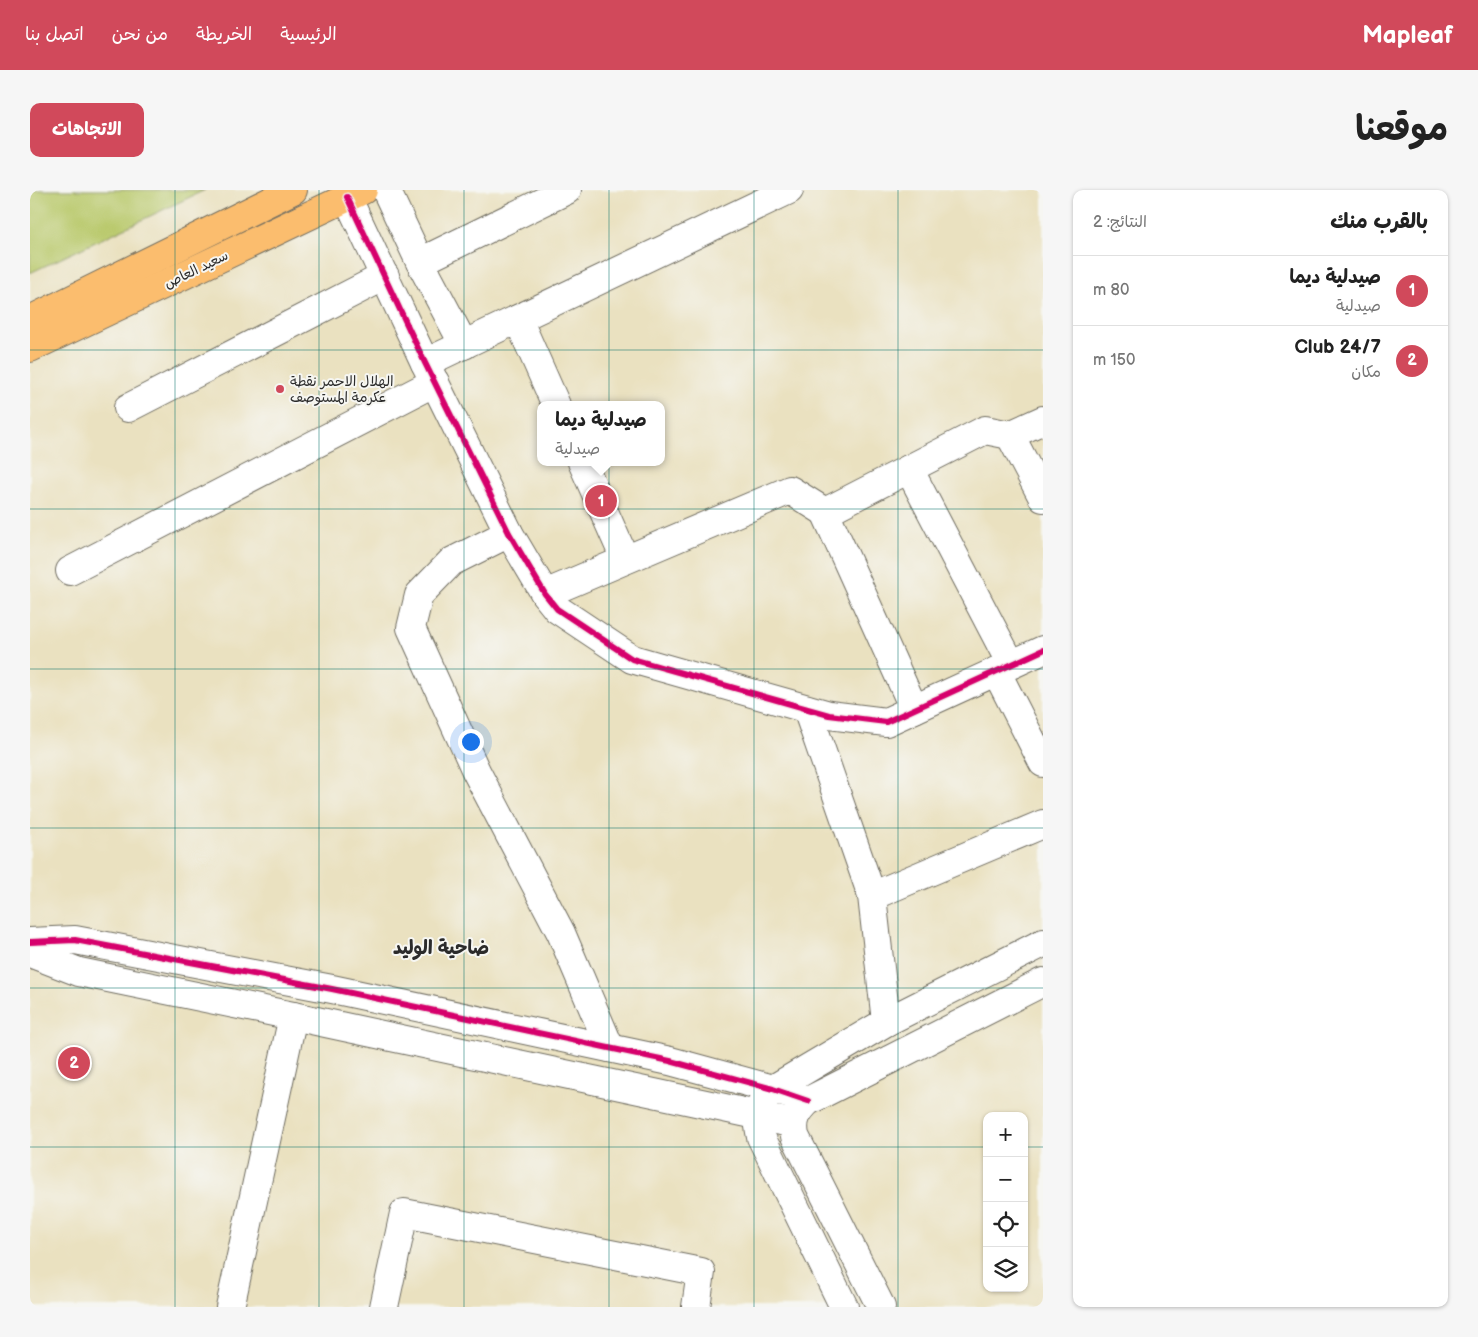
<!DOCTYPE html>
<html lang="ar">
<head>
<meta charset="utf-8">
<style>
	:root { --surface:#fff; --page:#f6f6f6; --text:#222; --muted:#767676; --line:#e0e0e0; --accent:#d1495b }
	body { margin:0; font-family:"Balsamiq Sans","Playpen Sans Arabic",sans-serif; background:var(--page); color:var(--text); direction:rtl }
	.controls { position:absolute; right:15px; bottom:15px; display:grid; overflow:hidden; border-radius:10px; box-shadow:0 1px 4px #0004 }
	.controls button { width:45px; height:45px; display:grid; place-items:center; padding:0; border:0; border-bottom:1px solid var(--line); background:var(--surface); color:var(--text); font:25px sans-serif }
	.you { position:absolute; left:440px; top:551px; width:18px; height:18px; margin:-12px; border:4px solid #fff; border-radius:50%; background:#1a73e8; box-shadow:0 0 0 8px #1a73e833 }
	.badge { display:grid; place-items:center; width:32px; height:32px; border-radius:50%; background:var(--accent); color:#fff; font-size:16px; font-weight:700 }
	.pin { position:absolute; translate:-50% -50%; border:2px solid #fff; box-shadow:0 1px 5px #0006 }
	.popup { position:absolute; left:507px; top:211px; width:128px; height:65px; box-sizing:border-box; display:grid; place-content:center; border-radius:10px; background:var(--surface); filter:drop-shadow(0 1px 4px #0005); font-size:16px; white-space:nowrap; color:var(--muted) }
	.popup b { font-size:19px; color:var(--text) }
	.popup::after { content:''; position:absolute; left:50%; top:100%; margin-left:-10px; border:10px solid transparent; border-top-color:var(--surface) }
	.list { margin:0; padding:0; list-style:none }
	h2 { display:flex; justify-content:space-between; align-items:center; height:65px; margin:0; padding:0 20px; font-size:21px }
	h2 small { font-size:16px; font-weight:400; color:var(--muted) }
	.list li { display:grid; grid-template-columns:32px 1fr auto; gap:15px; align-items:center; box-sizing:border-box; height:70px; padding:0 20px; border-top:1px solid var(--line) }
	.list b { display:block; font-size:19px; white-space:nowrap }
	.list p { margin:0; font-size:16px; white-space:nowrap; color:var(--muted) }
	.list em { font-size:16px; font-style:normal; color:var(--muted) }
	.icon { flex:none; width:28px; height:28px; fill:none; stroke:currentColor; stroke-width:2; stroke-linecap:round; stroke-linejoin:round }
	.map { position:relative; flex:none; width:1013px; height:1117px; overflow:hidden; direction:ltr; border-radius:10px }
	header { display:flex; align-items:center; gap:30px; box-sizing:border-box; height:70px; padding:0 25px; background:var(--accent); color:#fff }
	header strong { font-size:24px }
	nav { display:flex; gap:28px; margin-inline-start:auto; font-size:18px }
	.intro { display:flex; align-items:center; justify-content:space-between; box-sizing:border-box; height:120px; padding:0 30px }
	h1 { margin:0; font-size:35px }
	.button { padding:12px 22px; border-radius:10px; background:var(--accent); color:#fff; font-size:18px; font-weight:700 }
	main { display:flex; gap:30px; padding:0 30px }
	aside { flex:1; background:var(--surface); border-radius:10px; box-shadow:0 1px 4px #0004 }
	.map>svg:first-child { display:block }
	.green { fill:#b9c96c; stroke:#727a4c }
	.lines { fill:none; stroke-linecap:round; stroke-linejoin:round }
	.minor-casing { stroke:#6e6b5f; stroke-width:30 }
	.major-casing { stroke:#6e6b5f; stroke-width:30 }
	.minor { stroke:#fff; stroke-width:28 }
	.major { stroke:#fbbd6e; stroke-width:28 }
	.cycleway-casing { stroke:#f6f6f2; stroke-width:9 }
	.cycleway { stroke:#d6006c; stroke-width:6 }
	.grid { fill:none; stroke:#0f766e; stroke-width:1; stroke-opacity:0.55 }
	.poi-dot { fill:#d1495b; stroke:#f6f6f2; stroke-width:2 }
	.labels { text-anchor:middle; stroke-width:4; stroke-linejoin:round; paint-order:stroke }
	.street-label { font-size:14px; fill:#2b2b2b; stroke:#f6f6f2 }
	.poi-label { font-size:14px; fill:#2b2b2b; stroke:#f6f6f2; text-anchor:start }
	.district-label { font-size:19px; font-weight:bold; fill:#2b2b2b; stroke:#f6f6f2 }
</style>
</head>
<body>
<header>
<strong>Mapleaf</strong>
<nav><a>الرئيسية</a><a>الخريطة</a><a>من نحن</a><a>اتصل بنا</a></nav>
</header>
<div class="intro"><h1>موقعنا</h1><a class="button">الاتجاهات</a></div>
<main>
<aside>
<h2>بالقرب منك<small>النتائج: 2</small></h2>
<ul class="list">
<li><span class="badge">1</span><div><b>صيدلية ديما</b><p>صيدلية</p></div><em>80 m</em></li>
<li><span class="badge">2</span><div><b>Club 24/7</b><p>مكان</p></div><em>150 m</em></li>
</ul>
</aside>
<div class="map">
<svg width="1013" height="1117" viewBox="0 0 1013 1117">
	<rect width="100%" height="100%" fill="#f6f6f2"/>
	<filter id="ink" filterUnits="userSpaceOnUse"><feTurbulence type="fractalNoise" baseFrequency=".02" numOctaves="2"/><feDisplacementMap in="SourceGraphic" scale="10" xChannelSelector="R" yChannelSelector="G"/><feConvolveMatrix kernelMatrix="1 2 1 2 8 2 1 2 1" color-interpolation-filters="sRGB"/></filter>
	<filter id="wash" filterUnits="userSpaceOnUse"><feTurbulence type="fractalNoise" baseFrequency=".0096" numOctaves="4" result="noise"/><feDisplacementMap in="SourceGraphic" scale="20" xChannelSelector="R" yChannelSelector="G"/><feGaussianBlur stdDeviation="1.12" result="paint"/><feColorMatrix in="noise" values="0 0 0 0 0 0 0 0 0 0 0 0 0 0 0 0 0 1.4 0 .05"/><feComposite in="paint" operator="in"/></filter>
	<g filter="url(#wash)">
		<rect width="100%" height="100%" fill="#eae1c0"/>
		<!-- green -->
		<polygon class="green" points="0,0 175,0 0,83"/>
	</g>
	<g filter="url(#ink)">
		<g class="lines">
			<!-- minor casing -->
			<g class="minor-casing">
				<g id="minor">
					<polyline points="356,0 390,72 434,155"/>
					<polyline points="317,7 395,173 479,343 515,404 527,419 602,469 799,525 856,532 1013,460"/>
					<polyline points="390,72 537,0"/>
					<polyline points="488,129 526,215"/>
					<polyline points="395,173 759,0"/>
					<polyline points="98,218 355,86"/>
					<polyline points="980,245 1013,308"/>
					<polyline points="552,272 595,369"/>
					<polyline points="879,279 981,474"/>
					<polyline points="795,322 884,519"/>
					<polyline points="479,343 421,372 389,405 381,438 446,581 531,743 580,858"/>
					<polyline points="40,381 405,192"/>
					<polyline points="515,404 760,300 795,322 955,240 980,245 1013,230"/>
					<polyline points="966,481 1013,573"/>
					<polyline points="777,519 842,706 856,832"/>
					<polyline points="842,706 1013,634"/>
					<polyline points="0,752 45,750 302,799 640,871 743,899 778,911"/>
					<polyline points="0,763 49,782 263,826 727,925 763,934"/>
					<polyline points="200,1117 263,826"/>
					<polyline points="354,1117 374,1023 671,1082 666,1117"/>
					<path d="M814,1117L731,947C726,922 726,918 743,899L856,832L1013,753"/>
					<path d="M851,1117L765,946C762,929 767,922 778,911L1013,792"/>
				</g>
			</g>
			<!-- major casing -->
			<g class="major-casing">
				<g id="major">
					<polyline points="0,130 263,0"/>
					<polyline points="0,158 333,0"/>
				</g>
			</g>
			<!-- minor -->
			<use href="#minor" class="minor"/>
			<!-- major -->
			<use href="#major" class="major"/>
			<!-- cycleway casing -->
			<g class="cycleway-casing">
				<g id="cycleway">
					<polyline points="317,7 395,173 479,343 515,404 527,419 602,469 799,525 856,532 1013,460"/>
					<polyline points="0,752 45,750 302,799 640,871 743,899 778,911"/>
				</g>
			</g>
			<!-- cycleway -->
			<use href="#cycleway" class="cycleway"/>
		</g>
	</g>
	<!-- grid -->
	<path class="grid" d="M145,0V1117M289,0V1117M434,0V1117M579,0V1117M724,0V1117M868,0V1117M0,160H1013M0,319H1013M0,479H1013M0,638H1013M0,798H1013M0,957H957M994,957H1013"/>
	<!-- markers -->
	<circle class="poi-dot" cx="250" cy="199" r="5"/>
	<g class="labels">
		<!-- street labels -->
		<g class="street-label">
			<text transform="translate(166 79) rotate(-26)" y="5">سعيد العاص</text>
		</g>
		<!-- poi labels -->
		<g class="poi-label">
			<text x="260" y="196">الهلال الاحمر نقطة<tspan x="260" dy="16">عكرمة المستوصف</tspan></text>
		</g>
		<!-- district labels -->
		<g class="district-label">
			<text x="411" y="764">ضاحية الوليد</text>
		</g>
	</g>
</svg>
<div class="controls">
<button>+</button>
<button>−</button>
<button><svg class="icon" aria-label="locate" viewBox="0 0 24 24"><circle cx="12" cy="12" r="6"/><path d="M12 2v4M12 18v4M2 12h4M18 12h4"/></svg></button>
<button><svg class="icon" aria-label="layers" viewBox="0 0 24 24"><path d="M12 4l9 5-9 5-9-5zM3 14l9 5 9-5"/></svg></button>
</div>
<div class="you"></div>
<div class="pin badge" style="left:571px;top:311px">1</div>
<div class="popup"><b>صيدلية ديما</b>صيدلية</div>
<div class="pin badge" style="left:44px;top:873px">2</div>
</div>
</main>
</body>
</html>
